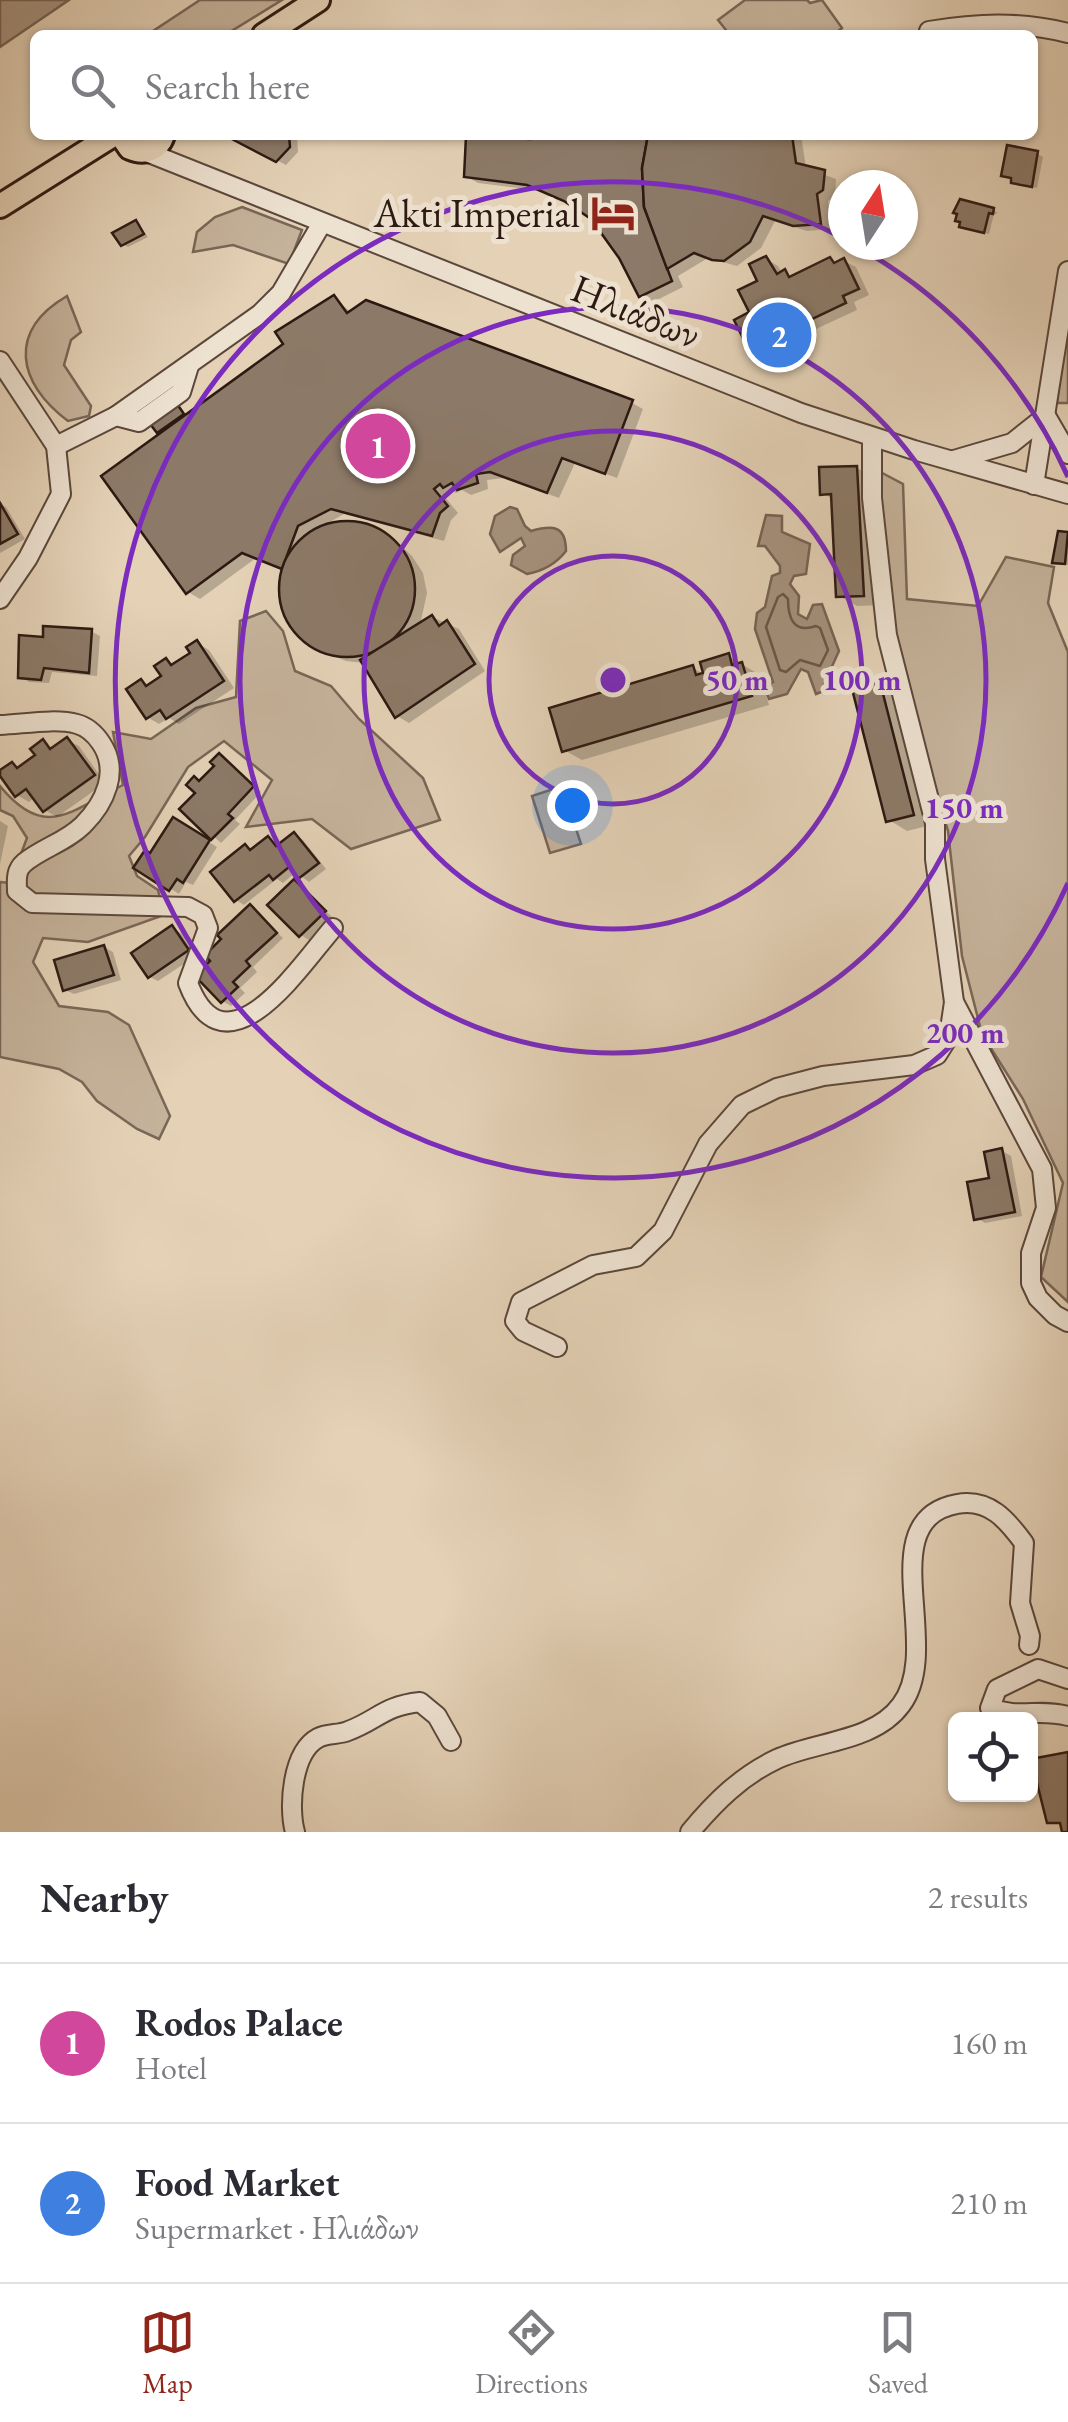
<!DOCTYPE html>
<html lang="en">
<head>
<meta charset="utf-8">
<style>
	:root { --surface:#fff; --page:#f7f7f7; --text:#2b2b33; --muted:#7c7c81; --line:#e1e1e2; --accent:#8f2418 }
	body { margin:0; font-family:"EB Garamond",serif; background:var(--page); color:var(--text) }
	.controls { position:absolute; right:30px; bottom:30px; display:grid; overflow:hidden; border-radius:15px; box-shadow:0 2px 8px #0004 }
	.controls button { width:90px; height:90px; display:grid; place-items:center; padding:0; border:0; border-bottom:2px solid var(--line); background:var(--surface); color:var(--text); font:50px sans-serif }
	.compass { position:absolute; left:828px; top:170px; width:90px; height:90px; border-radius:50%; background:var(--surface); box-shadow:0 2px 8px #0004; rotate:12deg }
	.you { position:absolute; left:572px; top:805px; width:35px; height:35px; margin:-25px; border:8px solid #fff; border-radius:50%; background:#1a73e8; box-shadow:0 0 0 15px #1a73e833 }
	.badge { display:grid; place-items:center; width:65px; height:65px; border-radius:50%; background:var(--accent); color:#fff; font-size:32px; font-weight:700 }
	.pin { position:absolute; translate:-50% -50%; border:5px solid #fff; box-shadow:0 2px 10px #0006 }
	.list { margin:0; padding:0; list-style:none }
	h2 { display:flex; justify-content:space-between; align-items:center; height:130px; margin:0; padding:0 40px; font-size:42px }
	h2 small { font-size:32px; font-weight:400; color:var(--muted) }
	.list li { display:grid; grid-template-columns:65px 1fr auto; gap:30px; align-items:center; box-sizing:border-box; height:160px; padding:0 40px; border-top:2px solid var(--line) }
	.list b { display:block; font-size:38px; white-space:nowrap }
	.list p { margin:0; font-size:32px; white-space:nowrap; color:var(--muted) }
	.list em { font-size:32px; font-style:normal; color:var(--muted) }
	.icon { flex:none; width:55px; height:55px; fill:none; stroke:currentColor; stroke-width:2; stroke-linecap:round; stroke-linejoin:round }
	.map { position:relative; flex:none; width:1068px; height:1832px; overflow:hidden }
	.search { position:absolute; background:var(--surface); box-shadow:0 2px 8px #0004; left:30px; right:30px; top:30px; height:110px; display:flex; align-items:center; gap:25px; box-sizing:border-box; padding:0 35px; border-radius:15px; color:var(--muted); font-size:38px }
	.sheet { height:450px; background:var(--surface) }
	nav { display:flex; justify-content:space-around; align-items:center; box-sizing:border-box; height:140px; border-top:2px solid var(--line); background:var(--surface); font-size:28px; color:var(--muted) }
	nav a { display:grid; justify-items:center; gap:5px }
	nav .on { color:var(--accent) }
	.map>svg:first-child { display:block }
	.green { fill:#c5b29a; stroke:#796656; stroke-width:2.5 }
	.water { fill:#a6927e; stroke:#766253; stroke-width:2.5 }
	.shadow { fill:#0003 }
	.lines { fill:none; stroke-linecap:round; stroke-linejoin:round }
	.shore { stroke:#6a5648; stroke-width:2.5 }
	.building { fill:#8c7967; stroke:#2d1912; stroke-width:2.5 }
	.minor-casing { stroke:#5b473b; stroke-width:22 }
	.major-casing { stroke:#2d1912; stroke-width:28 }
	.minor { stroke:#ede1d0; stroke-width:18 }
	.major { stroke:#e4d1b6; stroke-width:22 }
	.ring { fill:none; stroke:#7b2cbf; stroke-width:5 }
	.labels { text-anchor:middle; stroke-width:10; stroke-linejoin:round; paint-order:stroke }
	.poi-label { font-size:40px; fill:#2d1912; stroke:#ede1d0; text-anchor:end }
	.street-label { font-size:40px; fill:#2d1912; stroke:#ede1d0 }
	.centre { fill:#7b2cbf; stroke:#ede1d0; stroke-width:5 }
	.ring-label { font-size:30px; text-anchor:middle; font-weight:bold; fill:#7b2cbf; stroke:#ede1d0; stroke-width:10; stroke-linejoin:round; paint-order:stroke }
</style>
</head>
<body>
<div class="map">
<svg width="1068" height="1832" viewBox="0 0 1068 1832">
	<rect width="100%" height="100%" fill="#e4d1b6"/>
	<filter id="stains"><feTurbulence type="fractalNoise" baseFrequency=".002" numOctaves="4"/><feColorMatrix values="0 0 0 0 .2 0 0 0 0 .09 0 0 0 0 .02 0 0 0 .5 -.17"/></filter>
	<radialGradient id="worn" r=".72"><stop offset=".6" stop-color="#630" stop-opacity="0"/><stop offset="1" stop-color="#630" stop-opacity=".3"/></radialGradient>
	<!-- green -->
	<g class="green">
		<polygon points="200,0 282,0 225,35 147,35"/>
		<polygon points="745,0 807,0 810,3 822,0 842,28 833,35 730,35 718,20"/>
		<polygon points="242,207 302,230 289,264 233,245 193,252 197,232 215,217"/>
		<path d="M67,296L81,332L71,340L64,365L91,406L89,416L68,421C17,383 7,331 67,296Z"/>
		<polygon points="1068,310 1068,403 1057,403"/>
		<polygon points="867,465 903,484 907,599 978,606 1006,557 1054,567 1048,603 1068,652 1068,1302 1041,1277 1063,1183 1023,1099 982,1034 962,956 948,831 891,641"/>
		<path d="M266,611L283,631L295,671L331,686L359,719L423,778L440,820L351,849L312,819L246,827L272,780L224,741L188,767L145,837L129,856L137,876L158,890L164,915L88,942L43,938L33,962L59,1006L108,1012L129,1025L170,1116L159,1139L137,1129L97,1101L82,1082L59,1069L0,1057V882L10,883L27,838L13,816L0,810V786C45,841 70,811 123,785L113,732L151,739L196,708L236,697L240,621Z"/>
		<polygon points="562,786 581,844 550,853 532,796"/>
	</g>
	<!-- water -->
	<g class="water">
		<polygon points="0,0 69,0 0,47"/>
		<path d="M510,507L517,509L525,526L531,531C552,525 566,525 566,551C556,564 543,571 527,574L511,565L513,555L525,546L521,538L500,552L490,534L495,516Z"/>
		<polygon points="766,515 782,516 782,532 810,544 806,574 794,576 790,584 799,596 798,614 807,619 813,605 822,604 839,651 824,684 826,690 816,694 808,672 801,669 787,694 769,699 764,686 773,682 755,629 757,613 765,607 772,576 780,573 780,566 765,546 758,546"/>
	</g>
	<!-- shadow -->
	<g class="shadow">
		<polygon points="229,135 297,135 298,152 286,165"/>
		<polygon points="566,135 801,135 806,168 836,179 835,196 828,201 832,229 807,231 775,221 761,248 737,266 708,258 678,276 683,287 653,302 641,296 621,257 593,217 542,191 478,183 466,176 530,141"/>
		<polygon points="1038,154 1043,157 1037,188 1018,184 1004,175"/>
		<polygon points="993,210 998,213 994,214 989,234 967,229 963,223"/>
		<polygon points="136,223 148,237 128,247 122,244"/>
		<polygon points="766,259 778,266 783,274 794,277 830,260 837,264 844,261 856,267 869,295 854,302 857,310 803,335 812,354 796,360 784,353 776,334 757,343 745,336"/>
		<polygon points="334,298 352,313 632,403 643,409 617,478 575,463 559,498 504,478 487,480 488,489 471,495 462,490 456,493 452,491 444,496 458,513 451,520 444,541 344,514 321,527 345,524 365,526 397,542 412,556 423,573 427,593 420,625 432,617 459,629 485,671 409,723 397,716 365,663 346,661 326,653 296,631 286,613 281,592 284,570 256,558 200,599 188,592 105,477 164,434 159,431 168,392 186,418 286,345"/>
		<polygon points="857,468 875,478 882,605 857,606 839,596 833,499 822,493"/>
		<polygon points="0,504 6,507 25,539 0,553"/>
		<polygon points="1060,534 1068,535 1068,565 1055,562"/>
		<polygon points="91,631 100,636 97,676 52,672 49,683 29,682 21,677 46,640"/>
		<polygon points="197,643 209,650 234,688 179,724 169,718 159,724 147,717 141,682 149,686 164,677 166,661 175,666 194,653"/>
		<polygon points="728,656 760,675 769,705 582,760 564,750 693,668 707,676"/>
		<polygon points="880,684 898,695 931,825 907,831 889,820"/>
		<polygon points="67,740 79,746 105,783 57,817 45,810 35,797 29,802 17,795 12,765 20,769 39,756 43,742 54,749"/>
		<polygon points="219,756 261,792 235,820 240,824 221,843 183,809 218,766"/>
		<polygon points="174,820 217,847 193,885 186,882 179,894 137,867 151,857"/>
		<polygon points="0,821 8,826 0,864"/>
		<polygon points="294,835 303,840 326,869 309,882 296,872 283,883 277,879 244,905 236,900 246,847 253,851 268,839 279,847"/>
		<polygon points="294,882 332,917 309,940 301,935"/>
		<polygon points="250,907 283,938 253,967 257,972 240,988 245,993 231,1006 222,1001 214,961"/>
		<polygon points="172,928 181,933 196,956 158,981 150,977"/>
		<polygon points="104,947 113,952 121,980 74,994 65,990"/>
		<polygon points="1002,1151 1011,1156 1022,1216 985,1223 977,1218"/>
	</g>
	<g class="lines">
		<!-- shore -->
		<path class="shore" d="M783,594L788,599C788,617 793,634 816,626L820,628L828,650L820,666L800,660L786,672L780,670L766,627L778,597Z"/>
	</g>
	<!-- building -->
	<g class="building">
		<polygon points="289,135 290,147 276,162 226,136"/>
		<polygon points="559,135 648,135 642,168 644,207 672,281 639,297 619,258 591,219 564,201 527,185 464,177 466,136 530,139"/>
		<polygon points="648,135 792,135 796,163 825,170 823,190 817,194 821,224 793,226 763,216 750,242 724,261 712,260 694,253 667,269 644,207 642,168"/>
		<polygon points="1007,145 1038,151 1032,187 1011,183 1011,178 1001,176"/>
		<polygon points="960,199 994,208 993,214 989,213 984,233 959,227 960,222 955,221 957,214 953,213"/>
		<polygon points="136,220 144,234 121,246 112,233"/>
		<polygon points="766,256 777,274 785,269 789,277 830,257 834,263 844,258 859,289 843,296 846,303 793,328 801,347 782,355 769,326 743,338 734,320 749,312 738,290 757,281 749,264"/>
		<polygon points="334,295 347,313 366,300 633,400 605,474 562,458 547,493 490,472 476,474 478,483 457,490 452,483 443,488 440,484 434,489 448,506 440,513 432,536 331,509 298,526 282,569 242,553 186,594 101,476 283,344 275,332"/>
		<polygon points="166,388 184,414 157,433 138,408"/>
		<polygon points="857,466 864,596 836,597 831,494 820,495 819,467"/>
		<polygon points="0,503 18,534 0,544"/>
		<circle cx="347" cy="589" r="68"/>
		<polygon points="1058,531 1068,532 1065,564 1052,563"/>
		<polygon points="432,615 439,626 447,620 475,664 395,718 360,660"/>
		<polygon points="43,626 92,629 89,673 44,668 41,680 18,678 19,635 43,637"/>
		<polygon points="197,640 224,681 166,719 160,710 146,719 126,689 141,679 146,686 161,676 154,666 166,658 171,665 190,653 186,647"/>
		<polygon points="729,653 732,665 742,662 752,696 562,752 549,708 693,665 696,675 703,673 700,662"/>
		<polygon points="880,682 914,815 886,822 852,689"/>
		<polygon points="67,737 95,775 43,812 26,789 15,797 0,776 0,770 12,762 17,768 35,755 30,749 43,739 50,749"/>
		<polygon points="219,753 254,786 228,814 233,818 211,840 179,809 195,793 186,785 194,776 199,781 214,766 210,762"/>
		<polygon points="173,817 210,840 183,883 177,879 169,891 133,868 145,850 150,853"/>
		<polygon points="294,832 319,863 298,879 289,867 273,880 269,875 234,902 210,872 245,844 250,850 268,836 276,846"/>
		<polygon points="294,879 326,911 299,937 267,905"/>
		<polygon points="250,904 277,933 246,961 250,966 233,982 238,987 221,1003 195,976 210,961 205,955 221,939 217,935"/>
		<polygon points="172,925 189,950 148,978 131,953"/>
		<polygon points="104,945 114,975 63,991 54,960"/>
		<polygon points="1002,1148 1015,1212 974,1220 967,1182 989,1178 984,1152"/>
		<polygon points="1068,1752 1068,1832 1062,1832 1060,1823 1047,1823 1031,1759"/>
	</g>
	<g class="lines">
		<!-- minor casing -->
		<g class="minor-casing">
			<g id="minor">
				<path d="M929,31C977,23 1020,21 1068,33"/>
				<polyline points="144,151 801,413 914,450 1068,494"/>
				<polyline points="0,361 56,446 61,494 28,558 0,599"/>
				<polyline points="116,416 139,422 181,392 189,366"/>
				<polyline points="1046,416 1068,454"/>
				<polyline points="872,437 872,498 887,635 935,823 935,859 954,1002 1042,1169 1046,1208 1031,1253 1031,1283 1038,1298 1055,1315 1068,1322"/>
				<polyline points="56,446 116,416 260,314 281,293 322,223"/>
				<polyline points="954,460 1012,443 1046,416"/>
				<polyline points="1034,485 1068,271"/>
				<path d="M0,725C24,724 55,718 77,724C88,727 95,734 101,743C120,771 105,803 83,825C66,842 42,848 24,863C15,871 17,881 17,891L32,903L188,907L203,915L208,928L188,983C225,1081 300,966 333,928"/>
				<polyline points="557,1347 523,1331 515,1321 521,1302 593,1265 636,1257 663,1231 708,1144 742,1105 777,1088 823,1076 914,1065 937,1055 949,1036 954,1002"/>
				<path d="M1068,1679L1038,1669L997,1689L990,1708C1019,1719 1039,1708 1068,1716"/>
				<path d="M295,1832C288,1807 292,1752 318,1738C327,1733 339,1735 348,1731C378,1720 383,1706 420,1702L437,1716L451,1741"/>
				<path d="M690,1832C715,1802 741,1776 777,1759C816,1741 874,1742 901,1705C945,1647 870,1520 957,1504C989,1498 1007,1520 1024,1543L1020,1603L1030,1636L1029,1645"/>
			</g>
		</g>
		<!-- major casing -->
		<g class="major-casing">
			<g id="major">
				<polyline points="264,35 318,0"/>
				<path d="M121,135L130,148C144,154 158,150 163,135"/>
				<polyline points="0,206 113,135"/>
			</g>
		</g>
		<!-- minor -->
		<use href="#minor" class="minor"/>
		<!-- major -->
		<use href="#major" class="major"/>
	</g>
	<!-- distance rings -->
	<g class="ring">
		<circle cx="613" cy="680" r="124"/>
		<circle cx="613" cy="680" r="249"/>
		<circle cx="613" cy="680" r="373"/>
		<path d="M1068 883A498 498 0 1 1 843 238M858 247A498 498 0 0 1 1068 477"/>
	</g>
	<!-- icons -->
	<defs>
		<g id="hotel-bare" transform="scale(3.45)"><path d="M-6-4.5h1.5V1H6V5H4.5V3h-9V5H-6ZM-4 0a1.8 1.8 0 1 1 3.6 0ZM.5 0V-2.5h3Q6-2.5 6 0Z" fill="#8f2418" stroke="#ede1d0" stroke-width="2.5" paint-order="stroke"/></g>
	</defs>
	<g fill-rule="evenodd">
		<use href="#hotel-bare" x="613" y="213"/>
	</g>
	<g class="labels">
		<!-- poi labels -->
		<g class="poi-label">
			<text x="580" y="227">Akti Imperial</text>
		</g>
		<!-- street labels -->
		<g class="street-label">
			<text transform="translate(636 311) rotate(22)" y="14">Ηλιάδων</text>
		</g>
	</g>
	<circle cx="613" cy="680" r="15" class="centre"/>
	<g class="ring-label">
		<text x="737" y="690">50 m</text>
		<text x="862" y="690">100 m</text>
		<text x="964" y="818">150 m</text>
		<text x="965" y="1043">200 m</text>
	</g>
	<rect width="100%" height="100%" filter="url(#stains)"/>
	<rect width="100%" height="100%" fill="url(#worn)"/>
</svg>
<div class="controls">
<button><svg class="icon" aria-label="locate" viewBox="0 0 24 24"><circle cx="12" cy="12" r="6"/><path d="M12 2v4M12 18v4M2 12h4M18 12h4"/></svg></button>
</div>
<svg class="compass" viewBox="-18 -18 36 36"><path d="M0-13l5 13h-10z" fill="#e53935"/><path d="M0 13l5-13h-10z" fill="#7c7c81"/></svg>
<div class="you"></div>
<div class="pin badge" style="left:378px;top:446px;background:#d1479c">1</div>
<div class="pin badge" style="left:779px;top:335px;background:#3f7fe0">2</div>
<div class="search"><svg class="icon" aria-label="search" viewBox="0 0 24 24"><circle cx="10" cy="10" r="6"/><path d="M15 15l6 6"/></svg>Search here</div>
</div>
<section class="sheet">
<h2>Nearby<small>2 results</small></h2>
<ul class="list">
<li><span class="badge" style="background:#d1479c">1</span><div><b>Rodos Palace</b><p>Hotel</p></div><em>160 m</em></li>
<li><span class="badge" style="background:#3f7fe0">2</span><div><b>Food Market</b><p>Supermarket · Ηλιάδων</p></div><em>210 m</em></li>
</ul>
</section>
<nav>
<a class="on"><svg class="icon" aria-label="map" viewBox="0 0 24 24"><path d="M3 6l6-2 6 2 6-2v14l-6 2-6-2-6 2zM9 4v14M15 6v14"/></svg>Map</a>
<a><svg class="icon" aria-label="directions" viewBox="0 0 24 24"><path d="M12 3l9 9-9 9-9-9zM9 14v-3h6M13 9l2 2-2 2"/></svg>Directions</a>
<a><svg class="icon" aria-label="saved" viewBox="0 0 24 24"><path d="M7 4h10v16l-5-4-5 4z"/></svg>Saved</a>
</nav>
</body>
</html>
